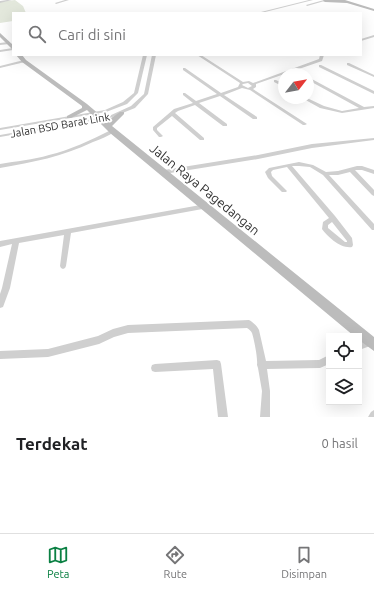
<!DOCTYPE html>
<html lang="id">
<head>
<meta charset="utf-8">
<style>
	:root { --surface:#fff; --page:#f6f6f6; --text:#202124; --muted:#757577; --line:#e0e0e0; --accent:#0b8043 }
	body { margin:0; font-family:Ubuntu,sans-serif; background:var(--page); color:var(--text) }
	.controls { position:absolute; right:12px; bottom:12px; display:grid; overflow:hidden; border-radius:0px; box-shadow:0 4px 16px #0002 }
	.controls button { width:36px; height:36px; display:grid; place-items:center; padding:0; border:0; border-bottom:1px solid var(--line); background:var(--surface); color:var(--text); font:20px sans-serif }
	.compass { position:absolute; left:278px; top:68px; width:36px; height:36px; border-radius:50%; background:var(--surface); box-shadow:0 4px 16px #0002; rotate:59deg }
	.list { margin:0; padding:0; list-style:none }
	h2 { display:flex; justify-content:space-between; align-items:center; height:52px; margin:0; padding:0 16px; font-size:17px }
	h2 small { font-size:13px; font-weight:400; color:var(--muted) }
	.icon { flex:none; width:22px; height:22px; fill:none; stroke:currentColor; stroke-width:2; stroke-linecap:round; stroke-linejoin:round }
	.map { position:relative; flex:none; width:374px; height:417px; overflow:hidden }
	.search { position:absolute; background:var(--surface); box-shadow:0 4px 16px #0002; left:12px; right:12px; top:12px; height:44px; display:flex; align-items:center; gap:10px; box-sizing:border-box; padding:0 14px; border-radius:0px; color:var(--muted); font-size:15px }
	.sheet { height:116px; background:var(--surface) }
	nav { display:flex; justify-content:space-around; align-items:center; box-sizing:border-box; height:56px; border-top:1px solid var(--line); background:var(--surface); font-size:11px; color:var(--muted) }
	nav a { display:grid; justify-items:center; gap:2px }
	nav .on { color:var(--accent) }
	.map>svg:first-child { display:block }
	.green { fill:#e3e8dc }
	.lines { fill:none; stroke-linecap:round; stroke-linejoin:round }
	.street { fill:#cfcfcf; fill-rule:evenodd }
	.secondary { fill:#bcbcbc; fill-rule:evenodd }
	.labels { text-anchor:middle; stroke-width:4; stroke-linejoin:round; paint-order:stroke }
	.far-street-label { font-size:11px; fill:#323232; stroke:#fff }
	.street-label { font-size:13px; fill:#323232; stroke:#fff }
</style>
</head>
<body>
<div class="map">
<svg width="374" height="417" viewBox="0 0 374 417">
	<rect width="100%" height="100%" fill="#fff"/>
	<!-- green -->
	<polygon class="green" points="15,0 23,6 26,13 13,13 13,21 0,23 0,2"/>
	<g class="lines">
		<!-- street -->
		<g class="street">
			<polygon points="7,0 12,0 0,3 0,1"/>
			<polygon points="65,0 69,0 56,4 55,3"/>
			<polygon points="309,0 313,0 261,13 257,13"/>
			<polygon points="324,0 328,0 307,6 306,5"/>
			<polygon points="374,35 374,37 361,41 361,39"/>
			<polygon points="8,42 9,42 9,44 0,45 0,43"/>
			<polygon points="13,48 13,50 0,52 0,50"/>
			<polygon points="143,55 147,55 138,93 127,104 106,112 0,130 0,128 105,110 123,102 134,93"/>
			<polygon points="152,55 156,55 148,94 135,108 110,118 0,137 0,135 109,116 131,106 144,94"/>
			<path d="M197,55H201L243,82L249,81L253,83L319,59L320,55H324L322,61L296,70L302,74H297L293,71L256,84V87L253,89L307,124L305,125H303L250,90L242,88L224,95L257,117V119H253L220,96L199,103L227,124V126H223L195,105L178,111L175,113L204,138V140H200L172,116L157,128V130L163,136L161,137H159L153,130V127L174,109L193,103L183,95V93H185L196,101L217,94L183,70V68H185L221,93L238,87L240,83ZM248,83L252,86L248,88L242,85L243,84Z"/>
			<polygon points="24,60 25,60 25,62 0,68 0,66"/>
			<polygon points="347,63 349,63 374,75 374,77 347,65"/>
			<polygon points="319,65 321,65 374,91 374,94 319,67"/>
			<polygon points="308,77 364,107 374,106 374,108 342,113 320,108 302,98 307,98 324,106 342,111 359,108 308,80"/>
			<polygon points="274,80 276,80 284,84 284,87 274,82"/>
			<path d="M111,130H115V131C109,136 101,139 93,142C61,157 34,162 0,168V164C16,161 33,160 49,155C70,150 91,140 111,130Z"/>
			<polygon points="374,138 374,140 312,148 258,159 164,174 161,172 164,170 258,155 312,144"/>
			<path d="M299,162L313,165L326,172L338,171L357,166H362L374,170V174L362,170H355L374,190V196L372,195L350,172L338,175H329L374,224V230H372L323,175L310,167L299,166H292L335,216L352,238L353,245L352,247C341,249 328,237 322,229L323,222L329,218L287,167L273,170L271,172L272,176L287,191L286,192H282L268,178L265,172L269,168ZM332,222L347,241V242H345L328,228V225Z"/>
			<polygon points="206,204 209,206 208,208 71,233 66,266 65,268 63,269 61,268 60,266 64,235 19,243 10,288 3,307 0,308 0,294 2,288 12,244 0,247 0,241"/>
			<path d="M249,320C253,322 257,326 259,330L266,361L319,360L329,355V364L320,368L267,369L270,391V417H260L262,391L258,368L257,365C258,359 254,339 252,333C251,331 249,329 247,328L128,333L114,337L99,344L48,357L0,359V351L48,349L98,336L113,329L128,325Z"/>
			<polygon points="370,338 373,339 374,342 373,345 359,350 359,342"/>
			<polygon points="217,360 220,361 221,364 228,417 218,417 213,369 155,372 152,371 151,368 152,365 155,364"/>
			<polygon points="374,410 374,417 368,417 371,412"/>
		</g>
		<!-- secondary -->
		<g class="secondary">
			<polygon points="324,0 345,0 374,9 374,11 347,3 325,2 323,1"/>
			<polygon points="0,33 13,45 13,50 0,37"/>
			<polygon points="16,55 22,55 26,60 87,104 107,121 120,112 124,112 124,114 112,126 374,337 374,351 359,340 359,336 354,336 110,133 87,110 71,118 67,118 67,116 82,108 82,106 22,62"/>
		</g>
	</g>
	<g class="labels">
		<!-- far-street labels -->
		<g class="far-street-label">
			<text transform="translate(60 125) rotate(-10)" y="4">Jalan BSD Barat Link</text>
		</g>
		<!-- street labels -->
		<g class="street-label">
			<text transform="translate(205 189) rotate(39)" y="5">Jalan Raya Pagedangan</text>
		</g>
	</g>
</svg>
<div class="controls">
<button><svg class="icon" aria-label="locate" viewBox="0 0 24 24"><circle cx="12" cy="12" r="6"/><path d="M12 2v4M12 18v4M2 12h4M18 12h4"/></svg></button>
<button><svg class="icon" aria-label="layers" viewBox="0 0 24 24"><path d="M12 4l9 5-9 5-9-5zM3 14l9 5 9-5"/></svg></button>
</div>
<svg class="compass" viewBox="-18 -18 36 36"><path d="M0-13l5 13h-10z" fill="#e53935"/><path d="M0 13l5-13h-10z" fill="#757577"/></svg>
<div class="search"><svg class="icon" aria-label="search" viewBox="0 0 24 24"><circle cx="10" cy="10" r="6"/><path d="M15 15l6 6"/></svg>Cari di sini</div>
</div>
<section class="sheet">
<h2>Terdekat<small>0 hasil</small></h2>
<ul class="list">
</ul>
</section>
<nav>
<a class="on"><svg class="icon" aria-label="map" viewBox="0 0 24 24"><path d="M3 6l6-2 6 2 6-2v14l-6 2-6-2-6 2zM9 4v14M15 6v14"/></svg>Peta</a>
<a><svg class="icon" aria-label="directions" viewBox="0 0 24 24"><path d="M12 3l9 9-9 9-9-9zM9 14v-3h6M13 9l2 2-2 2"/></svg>Rute</a>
<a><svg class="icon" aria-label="saved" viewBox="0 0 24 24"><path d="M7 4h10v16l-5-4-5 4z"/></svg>Disimpan</a>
</nav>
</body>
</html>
